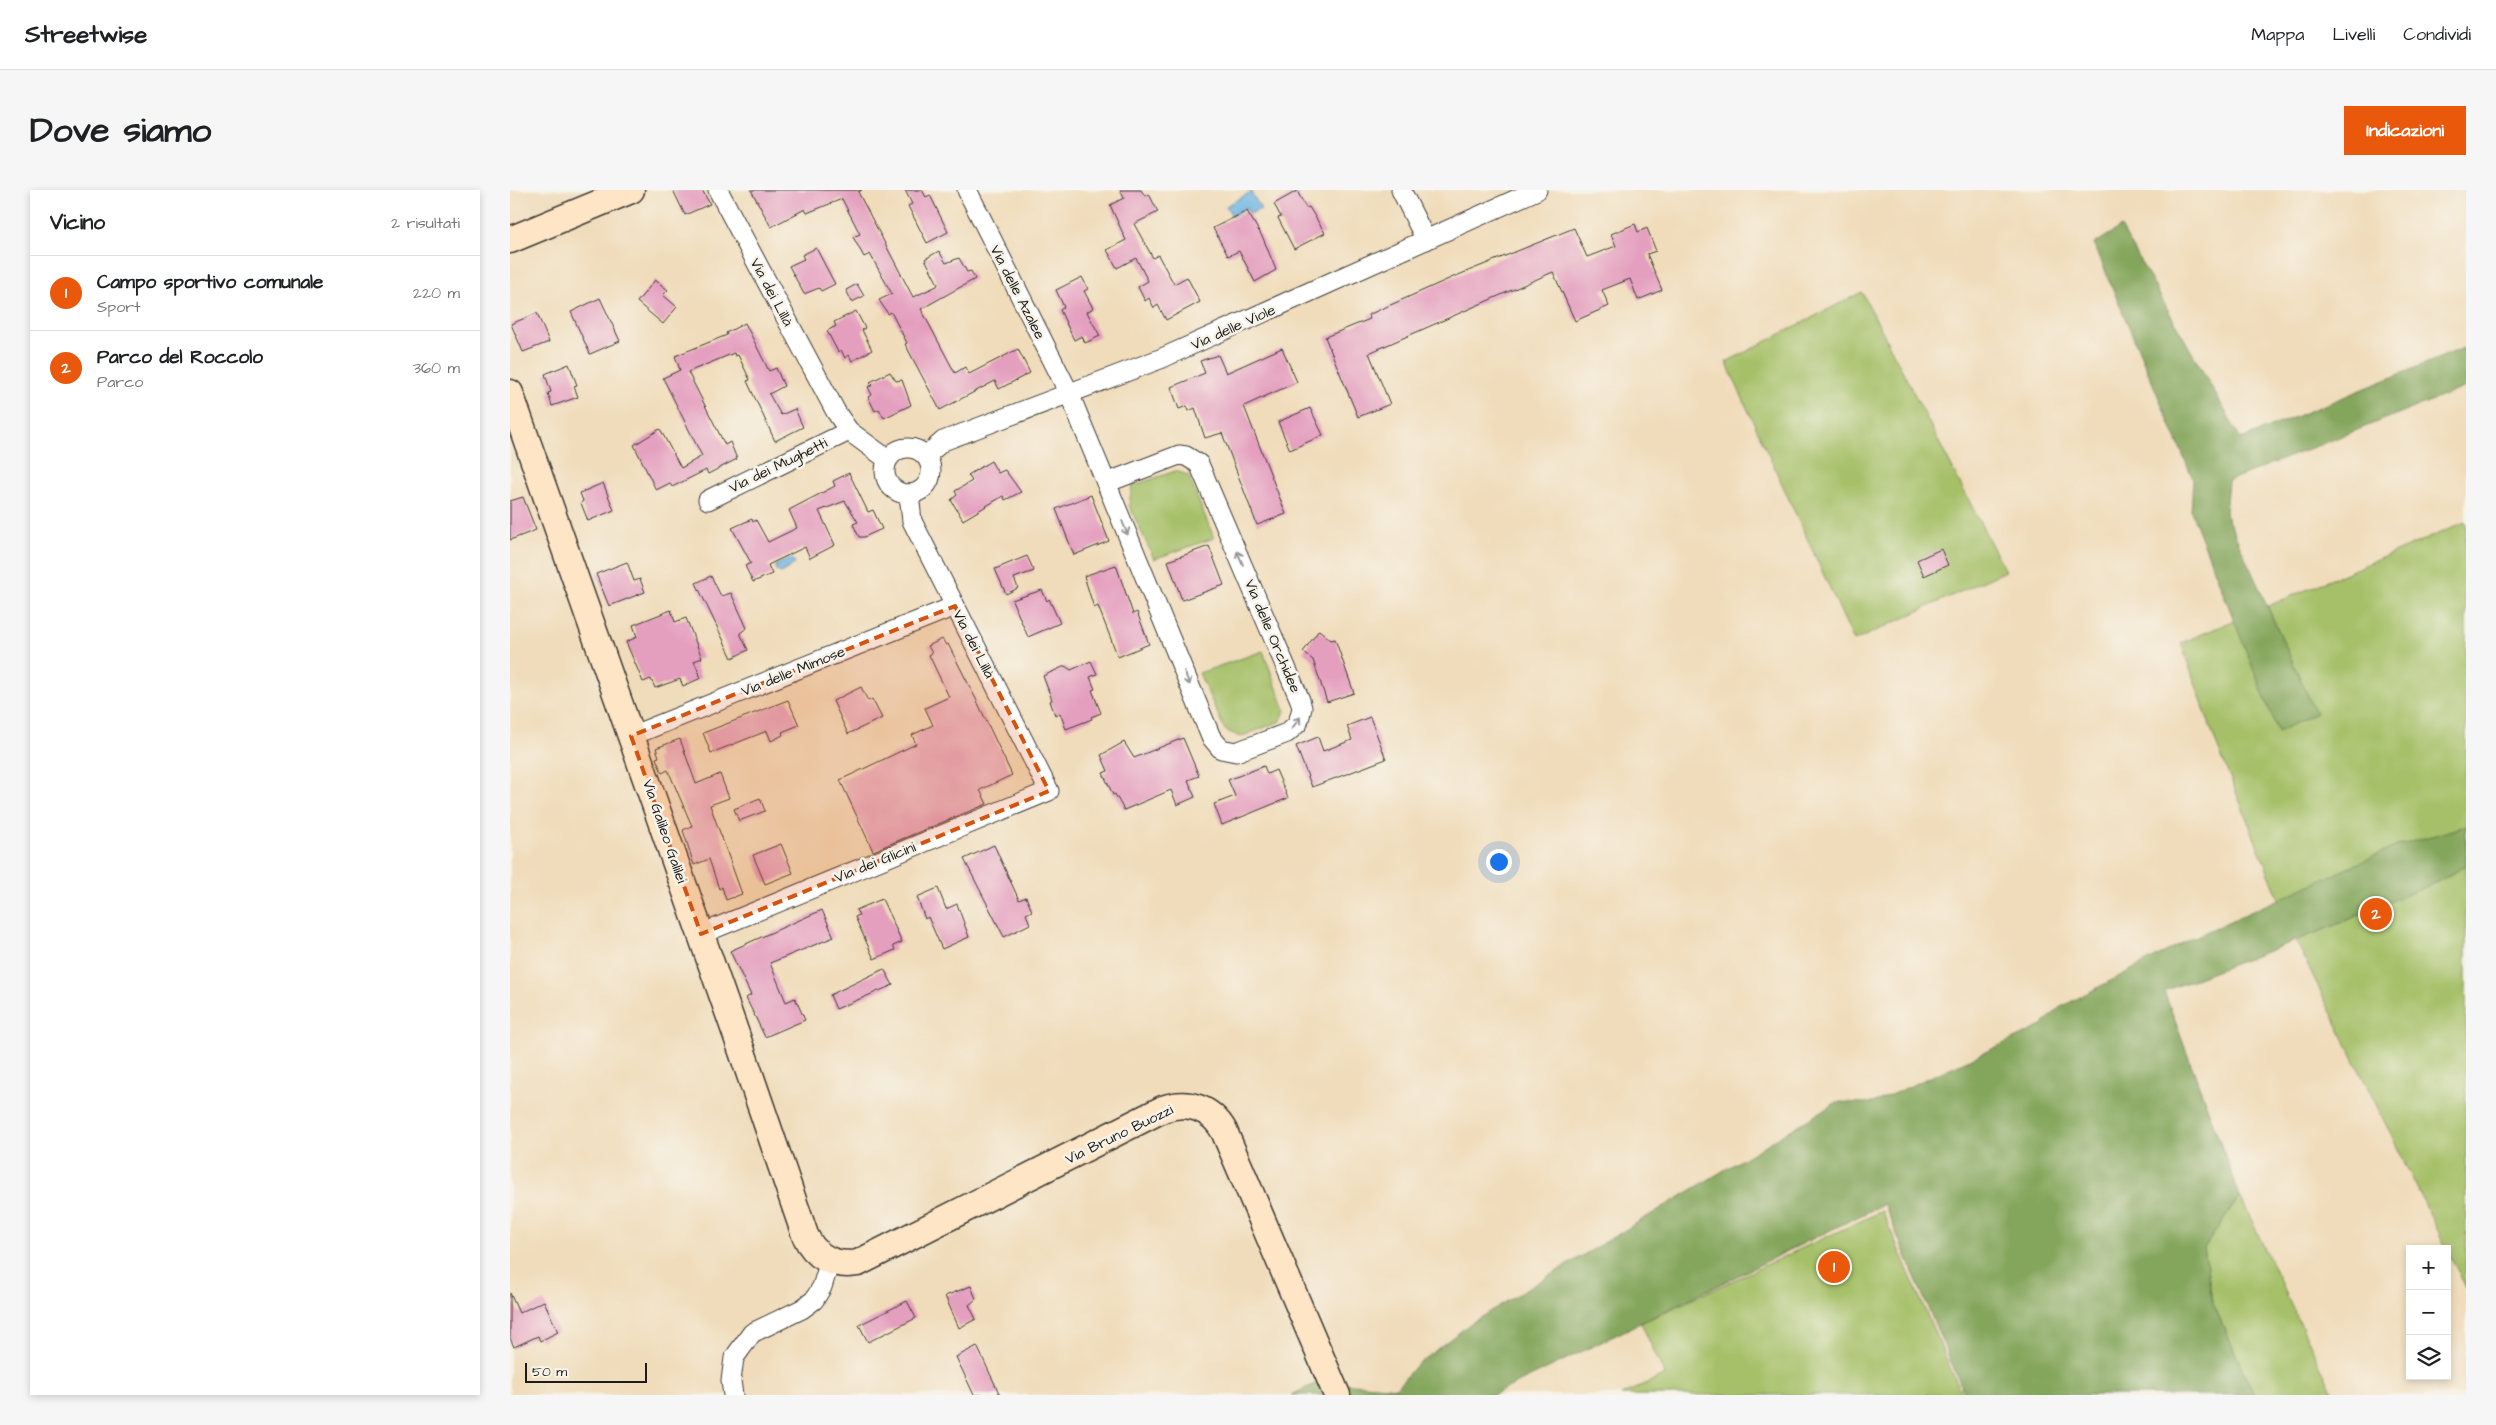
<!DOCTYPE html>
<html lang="it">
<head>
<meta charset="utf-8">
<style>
	:root { --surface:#fff; --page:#f6f6f6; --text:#202124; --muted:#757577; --line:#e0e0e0; --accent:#ea580c }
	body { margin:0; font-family:"Architects Daughter",sans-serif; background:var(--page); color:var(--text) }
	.controls { position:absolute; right:15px; bottom:15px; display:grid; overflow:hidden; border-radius:0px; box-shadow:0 2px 8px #0003 }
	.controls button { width:45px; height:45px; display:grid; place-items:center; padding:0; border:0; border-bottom:1px solid var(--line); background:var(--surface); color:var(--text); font:25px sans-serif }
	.scale { position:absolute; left:15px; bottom:12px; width:122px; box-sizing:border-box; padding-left:5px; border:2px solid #1c1c1c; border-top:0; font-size:14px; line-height:18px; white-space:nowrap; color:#1c1c1c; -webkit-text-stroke:4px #f7f3e8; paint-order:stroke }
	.you { position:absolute; left:988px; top:671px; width:18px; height:18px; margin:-12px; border:4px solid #fff; border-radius:50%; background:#1a73e8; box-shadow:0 0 0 8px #1a73e833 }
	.badge { display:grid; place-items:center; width:32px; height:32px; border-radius:50%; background:var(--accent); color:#fff; font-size:16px; font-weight:700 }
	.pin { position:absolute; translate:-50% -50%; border:2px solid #fff; box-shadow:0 1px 5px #0006 }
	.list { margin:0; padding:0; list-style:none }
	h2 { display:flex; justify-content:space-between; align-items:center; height:65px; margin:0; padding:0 20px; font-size:21px }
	h2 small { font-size:16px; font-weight:400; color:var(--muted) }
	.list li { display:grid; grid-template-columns:32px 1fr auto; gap:15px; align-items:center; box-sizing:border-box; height:75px; padding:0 20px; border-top:1px solid var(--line) }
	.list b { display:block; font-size:19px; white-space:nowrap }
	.list p { margin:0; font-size:16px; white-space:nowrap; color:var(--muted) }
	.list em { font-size:16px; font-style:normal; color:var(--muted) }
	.icon { flex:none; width:28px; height:28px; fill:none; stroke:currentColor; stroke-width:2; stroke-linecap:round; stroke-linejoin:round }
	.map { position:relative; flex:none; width:1956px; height:1205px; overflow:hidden; border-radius:0px }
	header { display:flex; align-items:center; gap:30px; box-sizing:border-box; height:70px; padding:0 25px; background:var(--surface); border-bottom:1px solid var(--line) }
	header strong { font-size:24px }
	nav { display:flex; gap:28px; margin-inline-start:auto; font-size:18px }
	.intro { display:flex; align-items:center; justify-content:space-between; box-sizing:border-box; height:120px; padding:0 30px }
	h1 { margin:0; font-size:35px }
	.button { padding:12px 22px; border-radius:0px; background:var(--accent); color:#fff; font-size:18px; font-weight:700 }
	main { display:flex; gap:30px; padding:0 30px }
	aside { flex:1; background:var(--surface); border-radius:0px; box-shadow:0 2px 8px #0003 }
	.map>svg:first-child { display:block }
	.green { fill:#a5c067; stroke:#606e42 }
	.forest { fill:#84a65c; stroke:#50613c }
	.water { fill:#6ab3e2; stroke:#43687f }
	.building { fill:#e49ebe }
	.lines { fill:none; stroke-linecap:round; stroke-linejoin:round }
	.street-casing { stroke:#3c3934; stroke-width:21 }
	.secondary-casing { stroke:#3c3934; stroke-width:29 }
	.street { stroke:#fff; stroke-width:19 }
	.secondary { stroke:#fee5c5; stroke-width:26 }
	.oneway { stroke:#999 }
	.marked { fill:#d4530e; fill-opacity:0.2; stroke:#d4530e; stroke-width:4; stroke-dasharray:10 6; stroke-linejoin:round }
	.labels { text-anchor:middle; stroke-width:5; stroke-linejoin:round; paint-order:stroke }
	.street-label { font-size:15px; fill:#1c1c1c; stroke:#f7f3e8 }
</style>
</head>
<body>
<header>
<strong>Streetwise</strong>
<nav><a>Mappa</a><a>Livelli</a><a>Condividi</a></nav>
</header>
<div class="intro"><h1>Dove siamo</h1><a class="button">Indicazioni</a></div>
<main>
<aside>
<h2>Vicino<small>2 risultati</small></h2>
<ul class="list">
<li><span class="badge">1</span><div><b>Campo sportivo comunale</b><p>Sport</p></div><em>220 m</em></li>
<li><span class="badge">2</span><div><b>Parco del Roccolo</b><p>Parco</p></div><em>360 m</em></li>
</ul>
</aside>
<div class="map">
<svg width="1956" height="1205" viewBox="0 0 1956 1205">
	<rect width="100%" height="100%" fill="#f7f3e8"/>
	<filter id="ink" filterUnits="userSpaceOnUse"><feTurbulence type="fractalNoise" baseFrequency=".02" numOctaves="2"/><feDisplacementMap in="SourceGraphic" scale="10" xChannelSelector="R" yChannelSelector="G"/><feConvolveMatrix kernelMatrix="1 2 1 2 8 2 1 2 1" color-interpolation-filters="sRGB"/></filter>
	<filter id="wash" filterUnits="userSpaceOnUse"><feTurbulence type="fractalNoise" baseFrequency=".0096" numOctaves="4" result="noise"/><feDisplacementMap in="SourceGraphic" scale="20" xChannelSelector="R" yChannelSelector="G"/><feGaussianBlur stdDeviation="1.12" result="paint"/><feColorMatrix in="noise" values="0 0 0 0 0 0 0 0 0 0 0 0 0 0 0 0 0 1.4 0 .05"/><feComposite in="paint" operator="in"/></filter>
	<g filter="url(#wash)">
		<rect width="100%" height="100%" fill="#f0dcba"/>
		<!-- green -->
		<g class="green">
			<polygon points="1352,102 1495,381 1344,451 1216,172"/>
			<polygon points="665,281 678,285 704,348 644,369 619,315 622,296"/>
			<polygon points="1956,332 1956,1098 1786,751 1705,550 1671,453"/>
			<polygon points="753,461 775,520 771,531 730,547 715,540 689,483"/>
			<polygon points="1730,1006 1824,1205 1744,1205 1702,1111 1694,1058"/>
			<polygon points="1372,1021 1452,1205 1111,1205 1155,1185 1131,1133"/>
		</g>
		<!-- forest -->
		<g class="forest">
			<polygon points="1611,37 1731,249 1956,157 1956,197 1718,291 1715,323 1806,523 1768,542 1681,321 1683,289 1584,54"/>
			<polygon points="1956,636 1956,676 1927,692 1816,739 1654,801 1730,1006 1694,1058 1702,1111 1744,1205 1455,1205 1374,1014 983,1205 781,1205 811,1191 887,1198 905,1176 961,1133 1327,912 1363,913 1530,837 1549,818 1680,749 1887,656"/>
		</g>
		<!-- water -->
		<g class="water">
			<polygon points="741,2 751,19 740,24 736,18 722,26 716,16"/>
			<polygon points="281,368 286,373 271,383 266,381 266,375"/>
		</g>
		<g id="blocks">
			<!-- building -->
			<g class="building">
				<polygon points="163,0 192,0 200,14 175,25"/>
				<polygon points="241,0 352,0 348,2 403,107 427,96 428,94 415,69 429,61 436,73 449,68 457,82 461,81 465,89 411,119 445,183 455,177 459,184 508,159 520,183 489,199 485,191 430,220 395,154 397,153 381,122 378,124 369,110 382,104 360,64 354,67 343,47 350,44 332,9 297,23 295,19 261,37"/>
				<polygon points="395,0 412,0 416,7 420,5 438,42 417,53 398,16 402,14"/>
				<polygon points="610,0 631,0 635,6 639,4 648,22 624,34 643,68 648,65 664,94 677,87 690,112 656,130 648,115 644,118 639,108 635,111 628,97 638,91 626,68 607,78 597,60 616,50 600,15 614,8"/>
				<polygon points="787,1 796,18 799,17 815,43 784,59 768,28 771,27 764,14"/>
				<polygon points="737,21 753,48 766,80 745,92 729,61 718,66 703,38"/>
				<polygon points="1125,34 1128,42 1137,38 1146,61 1137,64 1152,100 1128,110 1120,89 1092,100 1099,116 1065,131 1043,82 859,163 880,214 848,227 815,147 860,129 858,125 941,88 1064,38 1077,67 1106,56 1101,44"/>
				<polygon points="306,58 325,94 311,101 309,98 294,104 279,76 294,69 292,65"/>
				<polygon points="572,87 578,99 574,101 583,118 577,122 590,146 575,153 572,146 564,150 550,120 554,117 546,100"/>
				<polygon points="145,90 158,100 153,105 167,117 153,134 127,112"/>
				<polygon points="347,94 354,106 342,112 336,100"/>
				<polygon points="90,108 110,151 80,164 61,122"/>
				<polygon points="346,121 355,138 352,140 362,160 342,171 339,165 335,168 331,160 328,162 317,141 326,136 324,132"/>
				<polygon points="27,123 39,152 13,162 1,134"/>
				<polygon points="235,133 259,181 266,178 274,196 259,204 271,225 285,219 293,237 265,251 237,191 240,190 228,165 225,166 224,163 178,182 215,255 220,252 227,269 198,284 196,280 162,297 160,293 146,300 124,255 150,239 171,278 192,266 153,188 170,180 165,166 217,145 216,143"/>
				<polygon points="772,158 787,192 734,216 776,324 747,335 712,243 695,248 685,218 679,221 677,216 669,219 661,197 695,183 690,171 708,165 716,183"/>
				<polygon points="59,174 67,195 64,196 68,207 42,216 38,203 41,202 35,184"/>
				<polygon points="380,182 386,191 392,190 401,215 374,228 369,219 365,221 358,207 362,205 358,197 363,195 360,192"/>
				<polygon points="800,218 813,245 780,260 768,232"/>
				<polygon points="481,271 488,283 495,280 511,302 495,310 493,306 453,330 441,310 447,305 445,301 462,291 458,285"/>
				<polygon points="339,283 358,322 363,320 372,339 354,347 349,347 343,334 348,332 335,311 309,321 325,355 300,368 295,357 258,375 262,384 243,392 235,376 241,373 222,338 242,329 243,332 246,330 258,352 287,338 279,320 325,296 323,291"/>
				<polygon points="93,293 104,320 78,331 71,313 73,311 70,303"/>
				<polygon points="581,305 599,351 564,365 546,319"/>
				<polygon points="13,307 26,340 0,350 0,311"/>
				<polygon points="699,356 714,395 672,410 658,371"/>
				<polygon points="1431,359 1438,375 1414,386 1407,370"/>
				<polygon points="517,366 524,381 504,388 508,398 496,404 485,379"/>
				<polygon points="117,372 124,391 130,389 135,402 99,416 86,384"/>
				<polygon points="606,375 623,424 627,422 639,454 608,467 588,416 584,418 574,386"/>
				<polygon points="201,386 211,406 221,403 237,438 230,443 238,460 222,468 186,393"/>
				<polygon points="532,400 537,411 539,409 550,433 518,447 502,410"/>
				<polygon points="161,420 165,432 176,428 192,468 184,471 191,488 173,496 170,489 145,498 141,489 133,492 116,452 127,447 123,435"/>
				<polygon points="809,440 821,450 825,449 844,503 817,512 803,470 793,462"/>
				<polygon points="432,449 436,455 438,454 466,509 502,585 470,600 477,614 363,661 330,590 406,554 402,545 423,535 415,518 439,507 419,465 422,463 418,456"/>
				<polygon points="581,471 587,484 580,487 585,499 582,500 591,523 581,527 582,529 556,539 550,523 545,525 540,511 542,510 533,486 555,476 561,480"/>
				<polygon points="351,497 358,511 362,509 372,528 338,544 323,511"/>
				<polygon points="278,510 289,535 272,542 273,545 261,551 257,541 201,563 193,543"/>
				<polygon points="860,527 876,569 802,597 786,556 808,547 813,561 842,550 837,536"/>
				<polygon points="673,548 689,586 678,590 685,607 667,615 661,600 614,620 605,604 603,605 593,583 598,581 591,565 614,552 624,568"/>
				<polygon points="170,549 186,594 210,584 219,608 200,615 232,704 216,710 212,697 209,699 199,669 184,675 173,640 182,636 158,580 152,583 146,568 149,567 146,558"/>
				<polygon points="754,576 757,584 766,580 778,608 712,635 704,614 725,606 718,590"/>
				<polygon points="250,608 255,621 229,631 224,619"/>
				<polygon points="271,654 283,683 255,694 243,665"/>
				<polygon points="484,655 509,710 516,707 522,721 516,724 520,734 494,747 454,669"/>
				<polygon points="428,698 436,719 447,714 459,747 432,759 418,727 415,729 407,707"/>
				<polygon points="372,709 392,752 383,756 385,760 364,769 345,727 349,725 346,720"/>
				<polygon points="312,720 324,747 260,773 276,812 285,808 295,830 255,847 236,808 241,805 220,761"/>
				<polygon points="374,779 383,795 326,819 320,805"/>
				<polygon points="461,1096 466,1109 459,1115 466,1129 449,1138 435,1106"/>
				<polygon points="0,1103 9,1123 34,1111 48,1142 30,1151 28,1146 4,1157 0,1148"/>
				<polygon points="397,1111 406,1128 358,1152 349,1135"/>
				<polygon points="467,1156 490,1205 464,1205 446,1167"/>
			</g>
		</g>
	</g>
	<g filter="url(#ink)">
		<use href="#blocks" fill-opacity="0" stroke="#3c3934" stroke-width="1"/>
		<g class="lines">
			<!-- street casing -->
			<g class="street-casing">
				<g id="street">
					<polyline points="208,0 326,222 339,241 377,269"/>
					<polyline points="457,0 559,203 701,547 711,559 726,562 777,543 788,533 792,518 790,510 689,274 676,266 669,265 596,293"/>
					<polyline points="891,0 916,50"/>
					<circle cx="398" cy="281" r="23"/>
					<polyline points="416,266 433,251 650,169 1027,0"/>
					<polyline points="198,310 339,241"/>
					<polyline points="121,546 445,416"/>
					<polyline points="191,744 539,601 402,331 399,304"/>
					<polyline points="223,1205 221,1191 224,1168 242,1143 292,1119 304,1110 312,1097 320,1071"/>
				</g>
			</g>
			<!-- secondary casing -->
			<g class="secondary-casing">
				<g id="secondary">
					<polyline points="0,50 121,0"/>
					<path d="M0,203L226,844L295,1045C305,1067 323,1077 348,1073L653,919C678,910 701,918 714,941L827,1205"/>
				</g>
			</g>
			<!-- street -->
			<use href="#street" class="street"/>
			<!-- secondary -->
			<use href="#secondary" class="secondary"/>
		</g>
		<!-- one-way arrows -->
		<defs><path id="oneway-shaft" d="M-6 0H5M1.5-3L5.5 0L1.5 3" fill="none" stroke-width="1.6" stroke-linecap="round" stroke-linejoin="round" transform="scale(1.25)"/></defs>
		<g class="oneway">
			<use href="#oneway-shaft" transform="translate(615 338) rotate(68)"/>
			<use href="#oneway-shaft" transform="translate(730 368) rotate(-113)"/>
			<use href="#oneway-shaft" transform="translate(677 488) rotate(68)"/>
			<use href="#oneway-shaft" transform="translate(786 533) rotate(-54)"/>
		</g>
	</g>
	<!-- marked area -->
	<path class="marked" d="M445,416L539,601L191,744L121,546Z"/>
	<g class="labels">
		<!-- street labels -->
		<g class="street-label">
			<text transform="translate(262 102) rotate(62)" y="5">Via dei Lillà</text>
			<text transform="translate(508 102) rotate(63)" y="5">Via delle Azalee</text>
			<text transform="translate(723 137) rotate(-24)" y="5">Via delle Viole</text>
			<text transform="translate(268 275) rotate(-26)" y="5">Via dei Mughetti</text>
			<text transform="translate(763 446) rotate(67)" y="5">Via delle Orchidee</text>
			<text transform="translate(464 454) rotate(63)" y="5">Via dei Lillà</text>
			<text transform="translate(283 481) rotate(-22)" y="5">Via delle Mimose</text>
			<text transform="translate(155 641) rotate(71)" y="5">Via Galileo Galilei</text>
			<text transform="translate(365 672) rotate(-22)" y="5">Via dei Glicini</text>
			<text transform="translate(609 944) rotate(-26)" y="5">Via Bruno Buozzi</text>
		</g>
	</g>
</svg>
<div class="controls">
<button>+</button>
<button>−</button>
<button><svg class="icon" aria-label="layers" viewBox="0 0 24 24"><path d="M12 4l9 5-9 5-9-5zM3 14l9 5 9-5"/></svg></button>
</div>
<div class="scale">50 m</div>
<div class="you"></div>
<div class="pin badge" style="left:1324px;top:1077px">1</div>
<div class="pin badge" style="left:1866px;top:724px">2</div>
</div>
</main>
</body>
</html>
